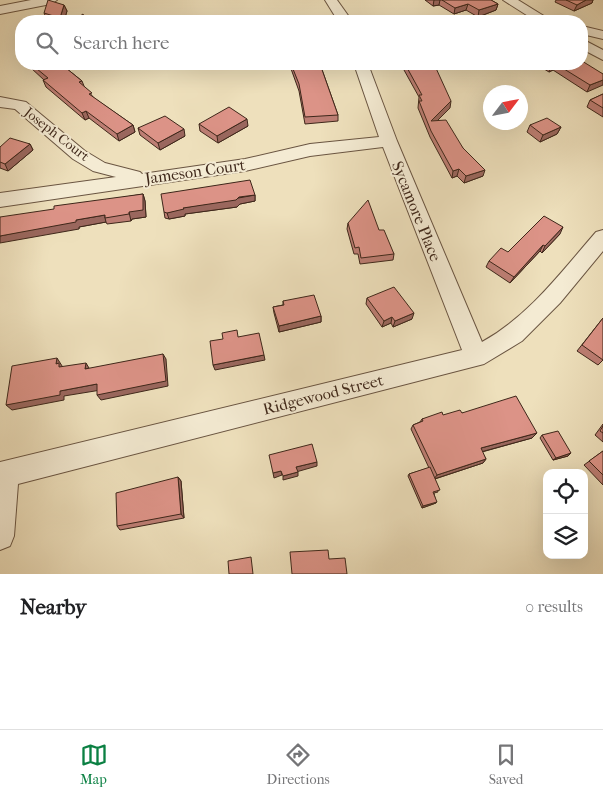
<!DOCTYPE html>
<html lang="en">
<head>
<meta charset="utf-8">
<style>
	:root { --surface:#fff; --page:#f2f2f2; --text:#202124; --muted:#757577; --line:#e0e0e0; --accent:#0b8043 }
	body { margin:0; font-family:"IM FELL French Canon",serif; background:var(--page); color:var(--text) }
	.controls { position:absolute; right:15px; bottom:15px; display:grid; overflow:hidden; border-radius:10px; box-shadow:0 5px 20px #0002 }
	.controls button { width:45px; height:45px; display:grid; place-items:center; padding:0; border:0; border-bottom:1px solid var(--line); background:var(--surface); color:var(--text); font:25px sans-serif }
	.compass { position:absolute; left:483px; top:85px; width:45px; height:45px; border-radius:50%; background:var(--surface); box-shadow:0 5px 20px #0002; rotate:58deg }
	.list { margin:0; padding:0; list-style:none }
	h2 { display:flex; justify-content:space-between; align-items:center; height:65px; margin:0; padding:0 20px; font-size:21px }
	h2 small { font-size:16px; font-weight:400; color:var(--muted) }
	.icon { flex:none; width:28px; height:28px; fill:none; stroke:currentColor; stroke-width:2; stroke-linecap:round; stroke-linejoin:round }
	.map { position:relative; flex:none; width:603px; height:574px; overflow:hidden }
	.search { position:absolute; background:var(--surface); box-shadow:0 5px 20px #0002; left:15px; right:15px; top:15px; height:55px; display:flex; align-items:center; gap:12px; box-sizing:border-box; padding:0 18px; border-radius:20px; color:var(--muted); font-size:19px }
	.sheet { height:155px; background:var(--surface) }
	nav { display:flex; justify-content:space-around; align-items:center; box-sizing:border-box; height:70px; border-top:1px solid var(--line); background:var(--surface); font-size:14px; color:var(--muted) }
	nav a { display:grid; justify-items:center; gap:2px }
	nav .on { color:var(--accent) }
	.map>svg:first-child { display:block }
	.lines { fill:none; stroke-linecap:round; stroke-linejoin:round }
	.street-casing { stroke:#6a5542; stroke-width:2 }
	.street { fill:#f4ebd3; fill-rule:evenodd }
	.wall { fill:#bd7e74; stroke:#3e271a }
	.shaded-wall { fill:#9a675e; stroke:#3e271a }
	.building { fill:#dc9387; stroke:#3e271a }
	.labels { text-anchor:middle; stroke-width:4; stroke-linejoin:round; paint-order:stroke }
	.far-street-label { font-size:14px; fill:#3e271a; stroke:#f4ebd3 }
	.street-label { font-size:16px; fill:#3e271a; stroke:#f4ebd3 }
</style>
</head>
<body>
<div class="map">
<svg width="603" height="574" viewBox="0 0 603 574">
	<rect width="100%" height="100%" fill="#eee0bc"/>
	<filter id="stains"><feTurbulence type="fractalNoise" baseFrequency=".004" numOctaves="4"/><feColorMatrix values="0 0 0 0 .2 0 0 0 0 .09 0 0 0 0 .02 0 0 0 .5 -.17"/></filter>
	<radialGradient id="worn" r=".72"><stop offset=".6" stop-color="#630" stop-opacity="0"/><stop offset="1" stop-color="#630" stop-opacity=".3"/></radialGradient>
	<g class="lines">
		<!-- street casing -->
		<g class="street-casing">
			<g id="street">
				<polygon points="31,0 57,0 51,4 0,14 0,6"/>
				<polygon points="325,0 337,0 352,21 338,21"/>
				<polygon points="503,0 518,0 552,21 536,21"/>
				<polygon points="582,26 603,31 603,39 582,34"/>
				<polygon points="582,39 603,50 603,60 582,49"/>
				<path d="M354,64H368L397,141L482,342C529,316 561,272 596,232L603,230V251L560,303L522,341L484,364L18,484L14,536L10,546L0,550V462L462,350L383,147L310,156L245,171L0,207V193L116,177L93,171L73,159L15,109L0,107V97L26,102L85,151L105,163L140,172L142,174L245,159L310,144L379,137Z"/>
			</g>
		</g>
		<!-- street -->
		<use href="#street" class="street"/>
	</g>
	<!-- wall -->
	<g class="wall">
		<polygon points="425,0 491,0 498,4 496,10 478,17 466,10 454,14 439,5 433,6"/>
		<polygon points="556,0 593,0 592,3 574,11 555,2"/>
		<polygon points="64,5 67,11 64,21 52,21 47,20 44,13"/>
		<polygon points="29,64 61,64 82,81 84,86 94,98 133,125 135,132 119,141 89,118 85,120 46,87 43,80 44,80 31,68"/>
		<polygon points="286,64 320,64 338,115 338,121 305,124 299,91 290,66"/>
		<polygon points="405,64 450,108 437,120 463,148 483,176 464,183 457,176 452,178 430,137 418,108 419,97 404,70"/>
		<polygon points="536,64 582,64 603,74 587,92 553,70 549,72"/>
		<polygon points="603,94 603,117 587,107 590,100"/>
		<polygon points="199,124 248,126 218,143 200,131"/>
		<polygon points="530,125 561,127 557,134 540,142 527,132"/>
		<polygon points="138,128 185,136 160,150 140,135"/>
		<polygon points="30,144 33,150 8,171 0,168 0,147"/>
		<polygon points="143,194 145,201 146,217 132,219 131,221 107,224 106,222 79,227 79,229 54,209"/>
		<polygon points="255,195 255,201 240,204 237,207 185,214 185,216 169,219 165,218 164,212"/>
		<polygon points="348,223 379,230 394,254 393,260 360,264 358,254 354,254 347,229"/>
		<polygon points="560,234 542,253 540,251 510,283 486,267 489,261"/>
		<polygon points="367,298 412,319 393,327 391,323 382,327 366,304"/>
		<polygon points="283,301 321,316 321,322 279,332 274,313 273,307 283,305"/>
		<polygon points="603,318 603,360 598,365 577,351"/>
		<polygon points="462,413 537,433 532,438 482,452 486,459 483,463 435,479 438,492 434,493 436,503 422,508 408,476 409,474 429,468 411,429 413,425 420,422 422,419"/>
		<polygon points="603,424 603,442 595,435"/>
		<polygon points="542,435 568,456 553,460 540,438"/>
		<polygon points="603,451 603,485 584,465"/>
		<polygon points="178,477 181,481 184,518 120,530 117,526"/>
	</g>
	<!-- shaded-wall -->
	<g class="shaded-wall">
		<polygon points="434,0 440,0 439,5 433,6"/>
		<polygon points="586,0 593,0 592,3 574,11 577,5"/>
		<polygon points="468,4 466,10 454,14 455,8"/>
		<polygon points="498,4 496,10 478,17 479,10"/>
		<polygon points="64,5 67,11 64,21 61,21 60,18"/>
		<polygon points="554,64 555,64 553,70 549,72 551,65"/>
		<polygon points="603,80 603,85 587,92 590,85"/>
		<polygon points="451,101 450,108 430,128 431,121"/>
		<polygon points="86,111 89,118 85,120 82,113"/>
		<polygon points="247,119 248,126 218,143 217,136"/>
		<polygon points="133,125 135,132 119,141 117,134"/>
		<polygon points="561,127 557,134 540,142 543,135"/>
		<polygon points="184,129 185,136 160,150 158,143"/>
		<polygon points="30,144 33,150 8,171 5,164"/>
		<polygon points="459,169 457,176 452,178 453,171"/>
		<polygon points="485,170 483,176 464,183 466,176"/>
		<polygon points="143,194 145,201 146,217 132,219 131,221 129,212"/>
		<polygon points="255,195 255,201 240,204 237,207 185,214 185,216 169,219 167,213 183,208"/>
		<polygon points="105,215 105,218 106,222 79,227 79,229 0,243 0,236 76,220"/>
		<polygon points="563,227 560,234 542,253 545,246"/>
		<polygon points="543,245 540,251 510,283 514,277"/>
		<polygon points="414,313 412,319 393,327 395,321"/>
		<polygon points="321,316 321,322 279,332 279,326"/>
		<polygon points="392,317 391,323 382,327 384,321"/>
		<polygon points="163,354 166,359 168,386 101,400 97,395"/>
		<polygon points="264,355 265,360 215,370 213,365"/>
		<polygon points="57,358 64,369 63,373 56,364"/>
		<polygon points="86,363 89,368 85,369"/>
		<polygon points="97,384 101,390 64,396 64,400 12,410 6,405 60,391"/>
		<polygon points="537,433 532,438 477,453 481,448"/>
		<polygon points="571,453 568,456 553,460 556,458"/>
		<polygon points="486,459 483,463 434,479 437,475"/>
		<polygon points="317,462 317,466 296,472 296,467"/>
		<polygon points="281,471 282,475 274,478 273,473"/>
		<polygon points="298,472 298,476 283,480 283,476"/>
		<polygon points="178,477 181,481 184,518 181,514"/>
		<polygon points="437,502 436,503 422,508 423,506"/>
	</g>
	<!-- building -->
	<g class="building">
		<polygon points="48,0 64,5 60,18 44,13"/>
		<polygon points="442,0 491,0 498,4 479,10 468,4 455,8"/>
		<polygon points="566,0 586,0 577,5"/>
		<polygon points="83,14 87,21 73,21"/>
		<polygon points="582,61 603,74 603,80 590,85 556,64 582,64"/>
		<polygon points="31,64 61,64 82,81 79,82 92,93 89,94 133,125 117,134 86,111 82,113 43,80 48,78"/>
		<polygon points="291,64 320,64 338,115 305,117 299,84"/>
		<polygon points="405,64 429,64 435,66 451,101 431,121 446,120 463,148 485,170 466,176 459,169 453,171 431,131 419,101 422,101 419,95 422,95"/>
		<polygon points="603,94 603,108 590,100"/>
		<polygon points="229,107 247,119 217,136 199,124"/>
		<polygon points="165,116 184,129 158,143 138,128"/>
		<polygon points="547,118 561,127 543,135 530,125"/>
		<polygon points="10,138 30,144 5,164 0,162 0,147"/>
		<polygon points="250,180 255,195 239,197 236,200 183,208 184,209 167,213 164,212 161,194"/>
		<polygon points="143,194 143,210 129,212 129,214 105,218 105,215 76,220 76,222 0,236 0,217 54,209 54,206"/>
		<polygon points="368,200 379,230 384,230 394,254 361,258 359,247 355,248 348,223"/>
		<polygon points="544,216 563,227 545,246 543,245 514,277 489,261 501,248 508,252"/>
		<polygon points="394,287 414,313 395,321 392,317 384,321 367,298"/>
		<polygon points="314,295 321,316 279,326 273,307 284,305 283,301"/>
		<polygon points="603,318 603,360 582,345"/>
		<polygon points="237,330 238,337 259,333 264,355 213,365 210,341 223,339 222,333"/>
		<polygon points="163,354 166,381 97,395 97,384 60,391 60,395 6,405 12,366 57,358 56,364 59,363 59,367 86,363 85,369"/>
		<polygon points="516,396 537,433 481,448 486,459 437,475 413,425 423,421 422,419 442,412 443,415 460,410 462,413"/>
		<polygon points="603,426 603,433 600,431"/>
		<polygon points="558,431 571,453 556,458 542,435"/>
		<polygon points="312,444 317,462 296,467 298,472 283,476 281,471 273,473 269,455"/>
		<polygon points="603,451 603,475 589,461"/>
		<polygon points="430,467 440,490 433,492 437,502 423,506 409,474"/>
		<polygon points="178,477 181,514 117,526 116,493"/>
		<polygon points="328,550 329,559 345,558 347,574 292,574 290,552"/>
		<polygon points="251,557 253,574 229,574 228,561"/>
	</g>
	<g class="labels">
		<!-- far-street labels -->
		<g class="far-street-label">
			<text transform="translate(57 134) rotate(38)" y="5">Joseph Court</text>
		</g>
		<!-- street labels -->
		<g class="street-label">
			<text transform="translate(195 171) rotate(-8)" y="6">Jameson Court</text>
			<text transform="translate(417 211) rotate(68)" y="6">Sycamore Place</text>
			<text transform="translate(323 394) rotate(-14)" y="6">Ridgewood Street</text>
		</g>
	</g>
	<rect width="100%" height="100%" filter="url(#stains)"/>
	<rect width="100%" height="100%" fill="url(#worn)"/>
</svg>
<div class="controls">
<button><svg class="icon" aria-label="locate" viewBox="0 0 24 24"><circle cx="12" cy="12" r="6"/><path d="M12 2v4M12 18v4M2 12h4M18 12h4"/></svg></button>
<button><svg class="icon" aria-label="layers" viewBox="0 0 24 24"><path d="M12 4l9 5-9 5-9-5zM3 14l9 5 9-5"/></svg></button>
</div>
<svg class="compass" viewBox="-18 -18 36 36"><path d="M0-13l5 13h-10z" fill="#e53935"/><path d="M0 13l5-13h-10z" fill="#757577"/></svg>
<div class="search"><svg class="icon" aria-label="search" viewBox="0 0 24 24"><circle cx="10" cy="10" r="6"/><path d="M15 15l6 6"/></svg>Search here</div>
</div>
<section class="sheet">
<h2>Nearby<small>0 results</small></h2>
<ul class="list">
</ul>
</section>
<nav>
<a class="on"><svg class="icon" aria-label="map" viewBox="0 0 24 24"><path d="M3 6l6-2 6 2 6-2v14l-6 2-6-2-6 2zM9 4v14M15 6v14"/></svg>Map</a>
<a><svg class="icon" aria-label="directions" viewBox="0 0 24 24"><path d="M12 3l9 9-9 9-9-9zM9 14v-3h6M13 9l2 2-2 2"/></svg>Directions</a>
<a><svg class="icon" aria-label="saved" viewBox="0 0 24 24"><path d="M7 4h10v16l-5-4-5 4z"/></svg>Saved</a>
</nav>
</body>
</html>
